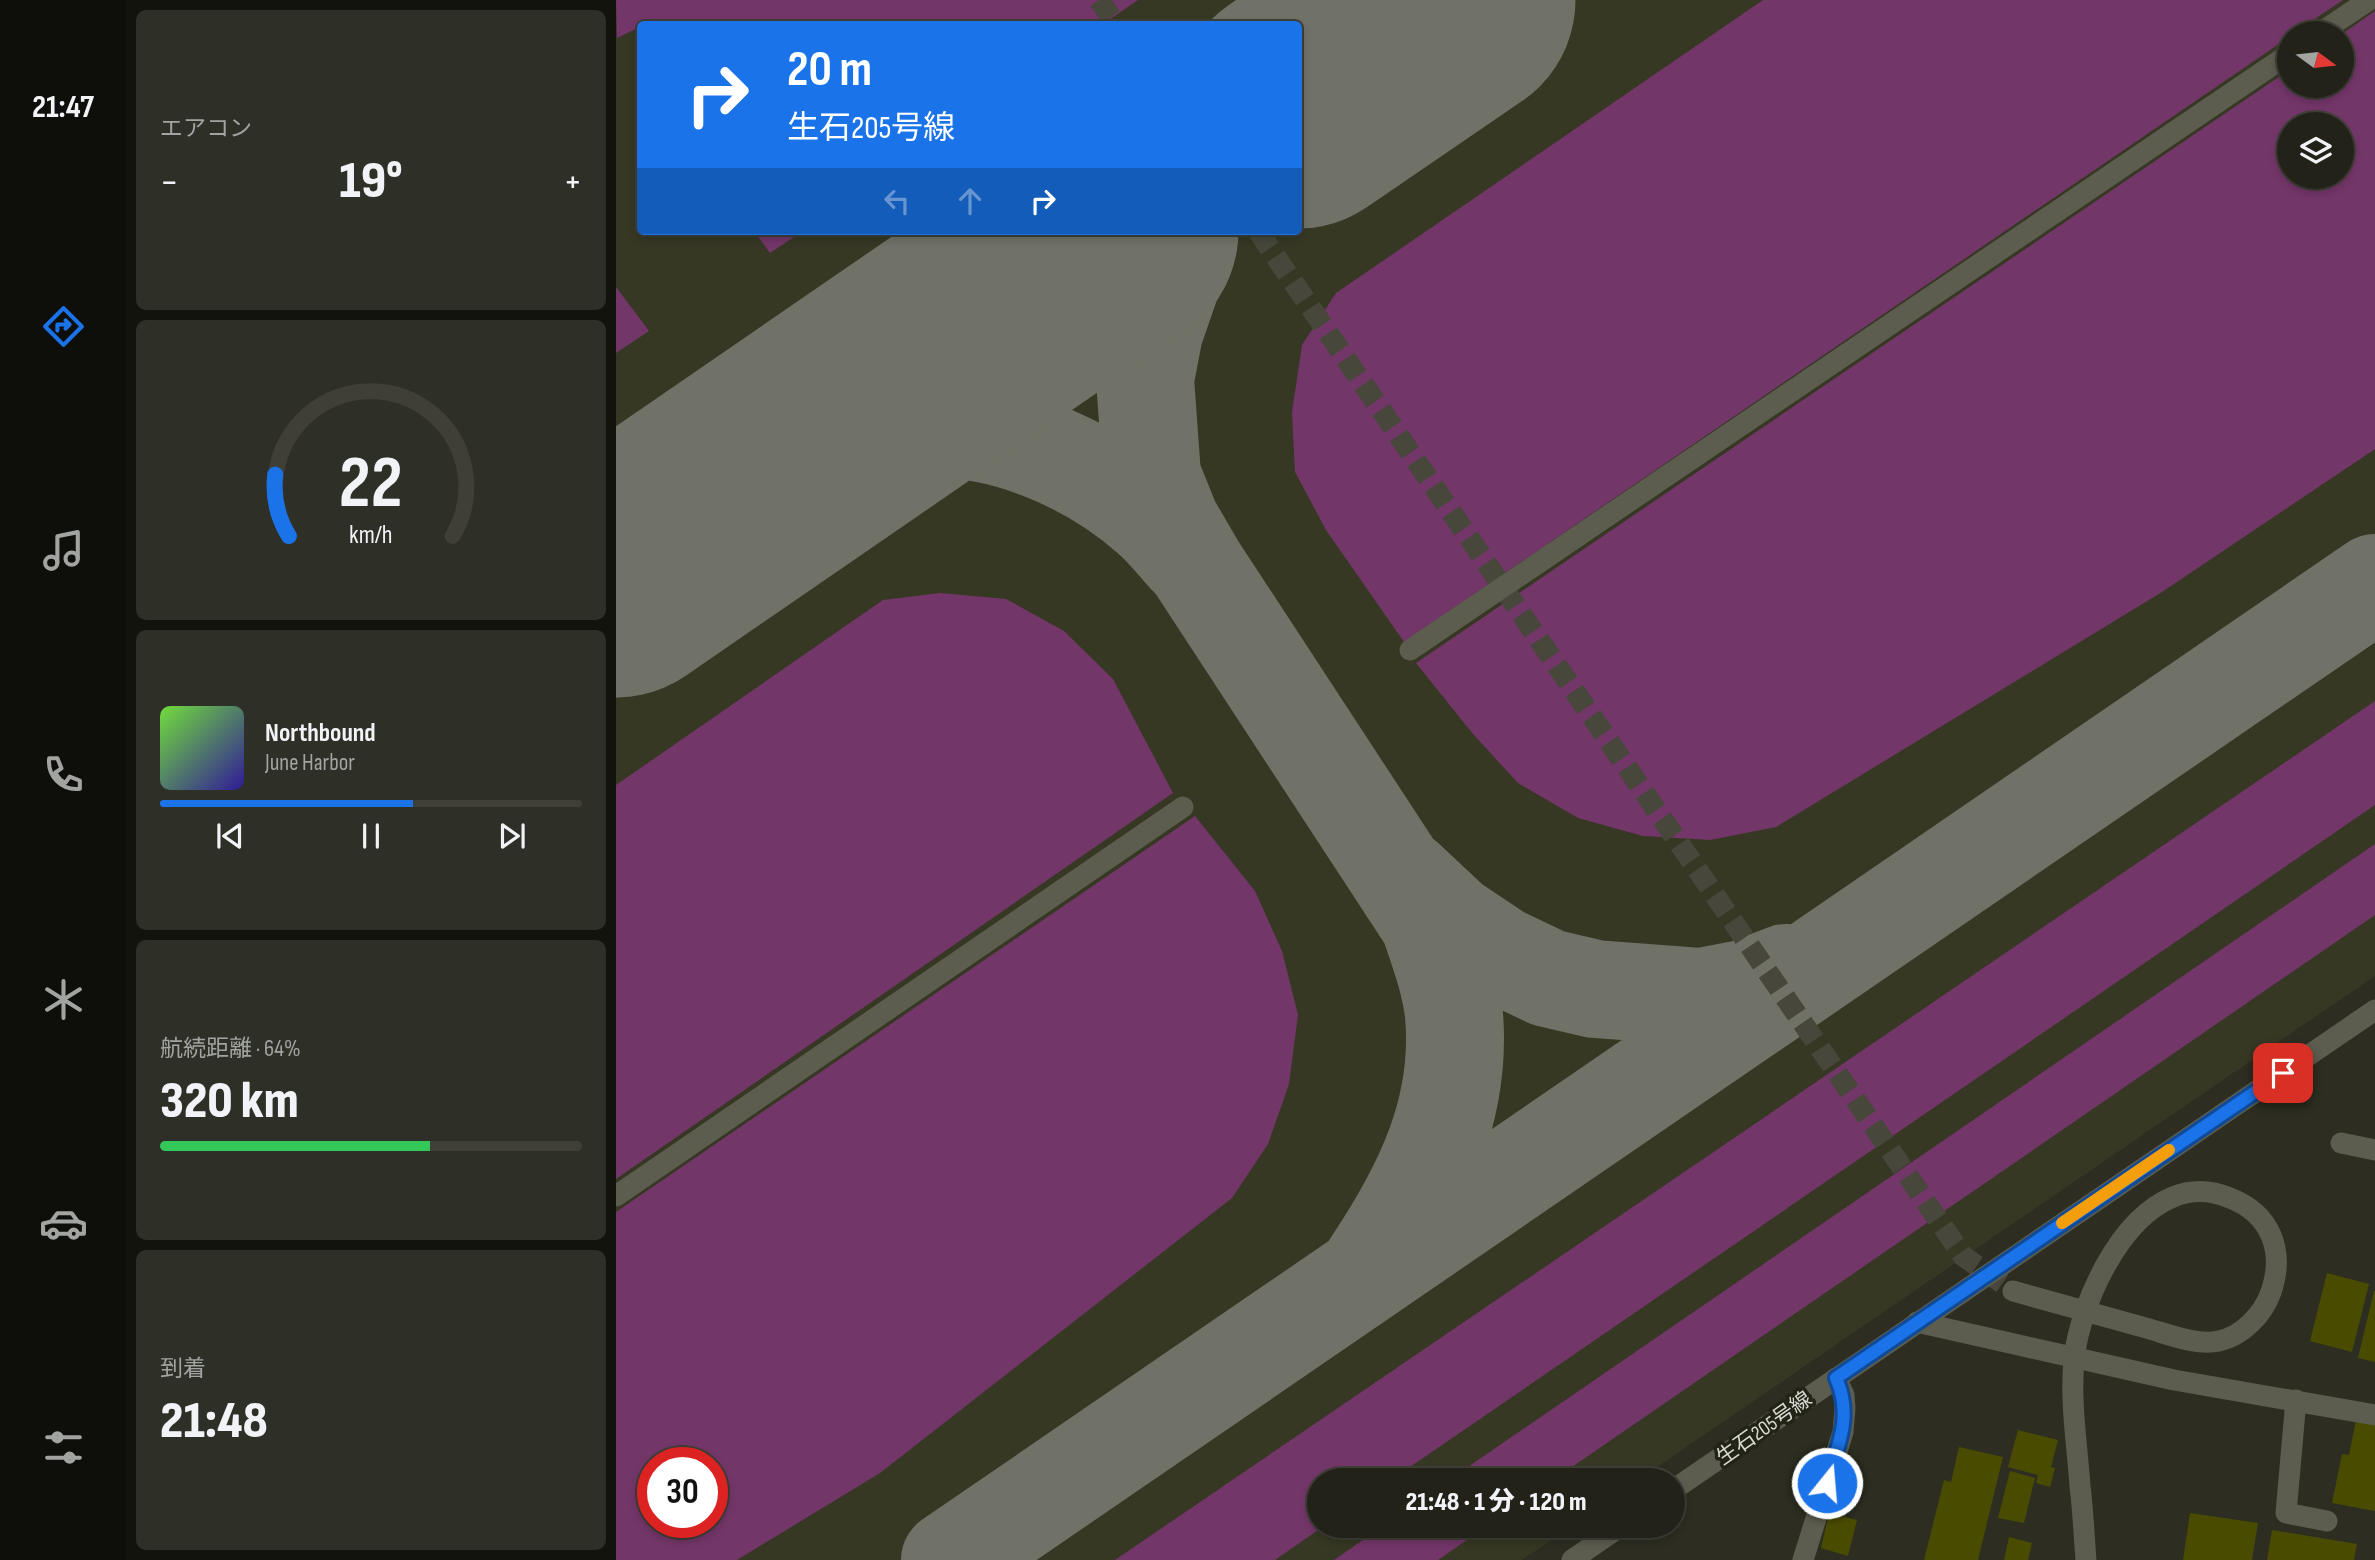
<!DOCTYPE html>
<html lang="ja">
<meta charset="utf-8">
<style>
:root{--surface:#222219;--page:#2e2f26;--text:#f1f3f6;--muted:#a2a4a2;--line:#3f3f38;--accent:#1a73e8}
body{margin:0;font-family:"Sofia Sans Condensed","Noto Sans JP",sans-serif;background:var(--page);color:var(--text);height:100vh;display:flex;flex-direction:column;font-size:26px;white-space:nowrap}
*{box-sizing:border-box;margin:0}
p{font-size:23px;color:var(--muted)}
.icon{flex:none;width:38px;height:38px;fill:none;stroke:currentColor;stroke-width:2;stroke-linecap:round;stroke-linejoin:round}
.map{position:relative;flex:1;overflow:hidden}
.details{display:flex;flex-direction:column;gap:10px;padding:10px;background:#13130e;width:490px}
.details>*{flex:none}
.guide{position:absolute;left:21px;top:21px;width:665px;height:214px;border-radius:7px;box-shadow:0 4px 10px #0003,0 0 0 2px var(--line);background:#1a73e8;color:#fff;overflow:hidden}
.needle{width:46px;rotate:105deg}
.controls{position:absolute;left:1661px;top:21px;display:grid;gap:14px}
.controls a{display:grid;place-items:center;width:77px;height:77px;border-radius:50%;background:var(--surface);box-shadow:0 4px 10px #0003,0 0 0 2px var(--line);font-size:35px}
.speed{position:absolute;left:21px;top:1447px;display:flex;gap:14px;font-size:35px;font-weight:700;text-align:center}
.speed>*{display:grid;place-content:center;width:91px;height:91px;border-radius:50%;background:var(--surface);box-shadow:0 4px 10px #0003,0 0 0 2px var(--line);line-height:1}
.speed .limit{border:10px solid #d22;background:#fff;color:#111}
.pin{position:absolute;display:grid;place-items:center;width:60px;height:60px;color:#fff;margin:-30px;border-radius:14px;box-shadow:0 4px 10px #0006}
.me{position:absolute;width:77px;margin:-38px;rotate:17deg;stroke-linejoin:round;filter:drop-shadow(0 0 5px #0008)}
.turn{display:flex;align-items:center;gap:24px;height:147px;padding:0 35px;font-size:32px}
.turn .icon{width:91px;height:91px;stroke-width:2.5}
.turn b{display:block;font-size:49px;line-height:60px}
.lanes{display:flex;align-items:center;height:66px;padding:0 35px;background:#0003;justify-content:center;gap:35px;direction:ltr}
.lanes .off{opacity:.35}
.big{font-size:52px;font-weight:800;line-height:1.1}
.details .widget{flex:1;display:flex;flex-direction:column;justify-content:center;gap:10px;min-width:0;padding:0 24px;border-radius:10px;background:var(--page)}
.details .dial{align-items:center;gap:0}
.dial svg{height:182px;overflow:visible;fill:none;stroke:var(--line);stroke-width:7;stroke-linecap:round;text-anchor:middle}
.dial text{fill:var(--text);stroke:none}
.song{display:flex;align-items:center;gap:21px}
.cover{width:84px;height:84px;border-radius:10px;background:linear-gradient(135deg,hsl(100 70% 55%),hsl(250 70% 35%))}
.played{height:7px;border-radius:4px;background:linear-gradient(90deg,var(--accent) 60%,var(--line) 60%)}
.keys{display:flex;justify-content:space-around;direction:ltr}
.heat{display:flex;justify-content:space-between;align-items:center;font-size:38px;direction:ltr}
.charge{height:10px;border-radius:5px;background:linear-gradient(90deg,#34c759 64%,var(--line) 0)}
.trip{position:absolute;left:691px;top:1468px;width:378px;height:70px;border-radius:35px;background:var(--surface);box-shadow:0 4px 10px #0003,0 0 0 2px var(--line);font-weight:800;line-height:70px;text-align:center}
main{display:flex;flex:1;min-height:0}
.tab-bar{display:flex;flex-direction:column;width:126px;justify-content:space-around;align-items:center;background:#0e0e0a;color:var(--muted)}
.tab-bar .icon{width:49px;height:49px}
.tab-bar .current{color:var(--accent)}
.tab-bar b{font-size:32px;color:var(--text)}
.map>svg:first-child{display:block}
</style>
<main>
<nav class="tab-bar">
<b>21:47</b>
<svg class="icon current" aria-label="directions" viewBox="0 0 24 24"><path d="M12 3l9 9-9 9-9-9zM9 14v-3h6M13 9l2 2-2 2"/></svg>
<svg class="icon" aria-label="music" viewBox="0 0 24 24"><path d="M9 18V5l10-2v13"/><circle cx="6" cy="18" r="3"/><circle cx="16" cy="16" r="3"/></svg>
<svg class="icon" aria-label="phone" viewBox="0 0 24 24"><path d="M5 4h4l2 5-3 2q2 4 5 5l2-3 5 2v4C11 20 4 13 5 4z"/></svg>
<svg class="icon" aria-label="climate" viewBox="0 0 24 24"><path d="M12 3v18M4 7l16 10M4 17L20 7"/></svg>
<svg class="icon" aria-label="car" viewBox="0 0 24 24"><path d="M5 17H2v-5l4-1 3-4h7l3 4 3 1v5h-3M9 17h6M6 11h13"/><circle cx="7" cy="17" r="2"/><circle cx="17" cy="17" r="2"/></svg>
<svg class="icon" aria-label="filters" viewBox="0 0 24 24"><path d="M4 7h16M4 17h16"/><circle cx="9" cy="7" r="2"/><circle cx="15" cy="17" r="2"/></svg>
</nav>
<section class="details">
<div class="widget"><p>エアコン</p>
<div class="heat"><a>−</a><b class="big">19°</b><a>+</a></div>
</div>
<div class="widget dial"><svg viewBox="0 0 100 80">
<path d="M14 69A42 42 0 1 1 86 69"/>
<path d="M14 69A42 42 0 0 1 8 42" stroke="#1a73e8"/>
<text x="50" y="56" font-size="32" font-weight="700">22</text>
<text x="50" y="72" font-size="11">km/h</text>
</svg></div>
<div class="widget">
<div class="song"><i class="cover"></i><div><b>Northbound</b><p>June Harbor</p></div></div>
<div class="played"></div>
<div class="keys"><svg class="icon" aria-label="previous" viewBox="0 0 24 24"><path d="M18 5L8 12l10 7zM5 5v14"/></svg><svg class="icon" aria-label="pause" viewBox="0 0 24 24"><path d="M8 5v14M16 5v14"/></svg><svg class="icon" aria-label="next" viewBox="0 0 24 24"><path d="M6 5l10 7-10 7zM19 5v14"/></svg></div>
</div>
<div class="widget"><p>航続距離 · 64%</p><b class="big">320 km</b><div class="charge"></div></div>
<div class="widget"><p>到着</p><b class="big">21:48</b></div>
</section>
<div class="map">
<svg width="1759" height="1560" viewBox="0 0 1759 1560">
<rect width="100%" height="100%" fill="#2d2e21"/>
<path fill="#363824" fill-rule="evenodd" d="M0 0H1759V976L1022 1480H704V1526H956L906 1560H0ZM24 24H682V231H24ZM1673 33H1726V86H1673ZM1673 124H1726V177H1673ZM37 1463H96V1522H37Z"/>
<path fill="#733668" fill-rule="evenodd" d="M0 0H522L487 24H24V27L1 38Z
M1147 0H1727L1678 33H1673V37L788 642 710 530 679 472 676 412 686 345 720 293Z
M1759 11V449L1546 592 1160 827 1094 840 1027 836 962 818 902 783 857 734 800 663 1673 70V86H1726V34ZM1673 124H1726V177H1673Z
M138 231H187L154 253Z
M0 287 33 331 0 353Z
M324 593 390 599 448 631 497 679 557 793 0 1179V785L267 600Z
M1759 701V805L775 1480H704V1526H708L659 1560H499Z
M579 816 639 891 666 951 682 1015 673 1084 652 1144 616 1198 264 1473 121 1560H0V1212ZM37 1463H96V1522H37Z
M1759 844V915L937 1480H833Z
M767 1526H871L822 1560H718Z"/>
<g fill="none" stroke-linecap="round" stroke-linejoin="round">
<path stroke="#717267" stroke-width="98" d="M573 231 538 332 529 379 536 476 555 523 580 566 813 922C823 952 835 983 838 1015 846 1109 807 1188 756 1264
M186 447C222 440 259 432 296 429 382 423 471 461 535 517 548 528 559 543 571 556
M789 879 836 923 884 955 932 978 979 989 1086 997 1128 989 1170 973
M334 1560 1759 583"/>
<path stroke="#717267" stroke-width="245" d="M682 106 837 0
M0 575 500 231"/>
</g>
<path fill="#494c00" d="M1711 1273 1753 1284 1736 1352 1694 1341Z
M1758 1291H1759V1362L1742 1358Z
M1740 1420 1759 1424V1511L1716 1503 1726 1454 1733 1455Z
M1402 1430 1442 1440 1435 1467 1439 1468 1434 1487 1420 1483 1422 1475 1392 1467Z
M1343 1447 1387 1457 1362 1560H1308L1328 1480 1335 1482Z
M1394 1471 1419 1478 1408 1523 1382 1518Z
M1213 1513 1241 1520 1232 1556 1205 1548Z
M1574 1513 1642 1523 1636 1560H1567Z
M1656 1530 1741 1544 1738 1560H1651Z
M1393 1537 1416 1543 1412 1560H1388Z"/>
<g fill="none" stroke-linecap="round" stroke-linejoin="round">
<path stroke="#47483b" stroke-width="21" stroke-dasharray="21 10" stroke-linecap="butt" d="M483 0 500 24
M642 231 1347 1256 1397 1291"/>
<path stroke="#5c5d4f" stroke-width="21" d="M1704 33 1753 0
M794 650 1673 54
M1725 1143 1759 1150
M0 1196 567 807
M1397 1291C1441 1303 1486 1316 1530 1328 1552 1334 1580 1346 1603 1341 1626 1336 1647 1315 1655 1292 1669 1251 1655 1214 1614 1198 1595 1190 1576 1189 1557 1197 1503 1219 1464 1304 1458 1359 1454 1402 1461 1443 1464 1486 1467 1510 1468 1535 1470 1560
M1301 1322 1558 1380 1759 1415
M1680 1400 1670 1513 1711 1521
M1057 1490 1759 1010
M956 1560 1005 1526
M1187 1560 1227 1432 1229 1408 1228 1395 1220 1378"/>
</g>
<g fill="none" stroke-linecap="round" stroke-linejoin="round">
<defs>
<path id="route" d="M1211 1483C1222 1445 1237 1416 1220 1378L1667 1073"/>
</defs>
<use href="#route" stroke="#114b97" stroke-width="18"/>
<use href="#route" stroke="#1a73e8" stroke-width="12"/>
<path stroke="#f59e0b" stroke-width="12" d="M1446 1223 1553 1150"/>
</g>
<g text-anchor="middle" stroke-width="7" stroke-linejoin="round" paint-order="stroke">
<g font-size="21" fill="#d8d9d1" stroke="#232418">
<text transform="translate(1148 1428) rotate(-35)" y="7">生石205号線</text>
</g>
</g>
</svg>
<div class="controls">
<a><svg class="needle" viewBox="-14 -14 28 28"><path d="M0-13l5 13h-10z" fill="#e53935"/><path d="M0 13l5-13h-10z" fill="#a2a4a2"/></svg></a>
<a><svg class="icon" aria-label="layers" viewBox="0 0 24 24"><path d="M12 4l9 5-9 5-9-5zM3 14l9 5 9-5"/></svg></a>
</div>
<div class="speed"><div class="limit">30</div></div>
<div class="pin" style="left:1667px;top:1073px;background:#d93025"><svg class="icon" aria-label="arrive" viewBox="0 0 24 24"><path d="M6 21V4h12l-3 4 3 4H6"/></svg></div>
<svg class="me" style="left:1211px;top:1483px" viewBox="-20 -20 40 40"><circle r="17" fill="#1a73e8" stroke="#fff" stroke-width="3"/><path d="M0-11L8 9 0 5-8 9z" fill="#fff"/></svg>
<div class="trip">21:48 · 1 分 · 120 m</div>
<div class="guide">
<div class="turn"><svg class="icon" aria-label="right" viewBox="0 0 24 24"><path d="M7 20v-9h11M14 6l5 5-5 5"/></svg><div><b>20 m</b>生石205号線</div></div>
<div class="lanes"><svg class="icon off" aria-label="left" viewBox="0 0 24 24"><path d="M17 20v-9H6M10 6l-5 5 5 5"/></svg><svg class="icon off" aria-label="ahead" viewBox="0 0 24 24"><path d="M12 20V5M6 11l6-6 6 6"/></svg><svg class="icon" aria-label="right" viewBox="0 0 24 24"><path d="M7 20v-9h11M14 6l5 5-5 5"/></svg></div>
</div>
</div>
</main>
